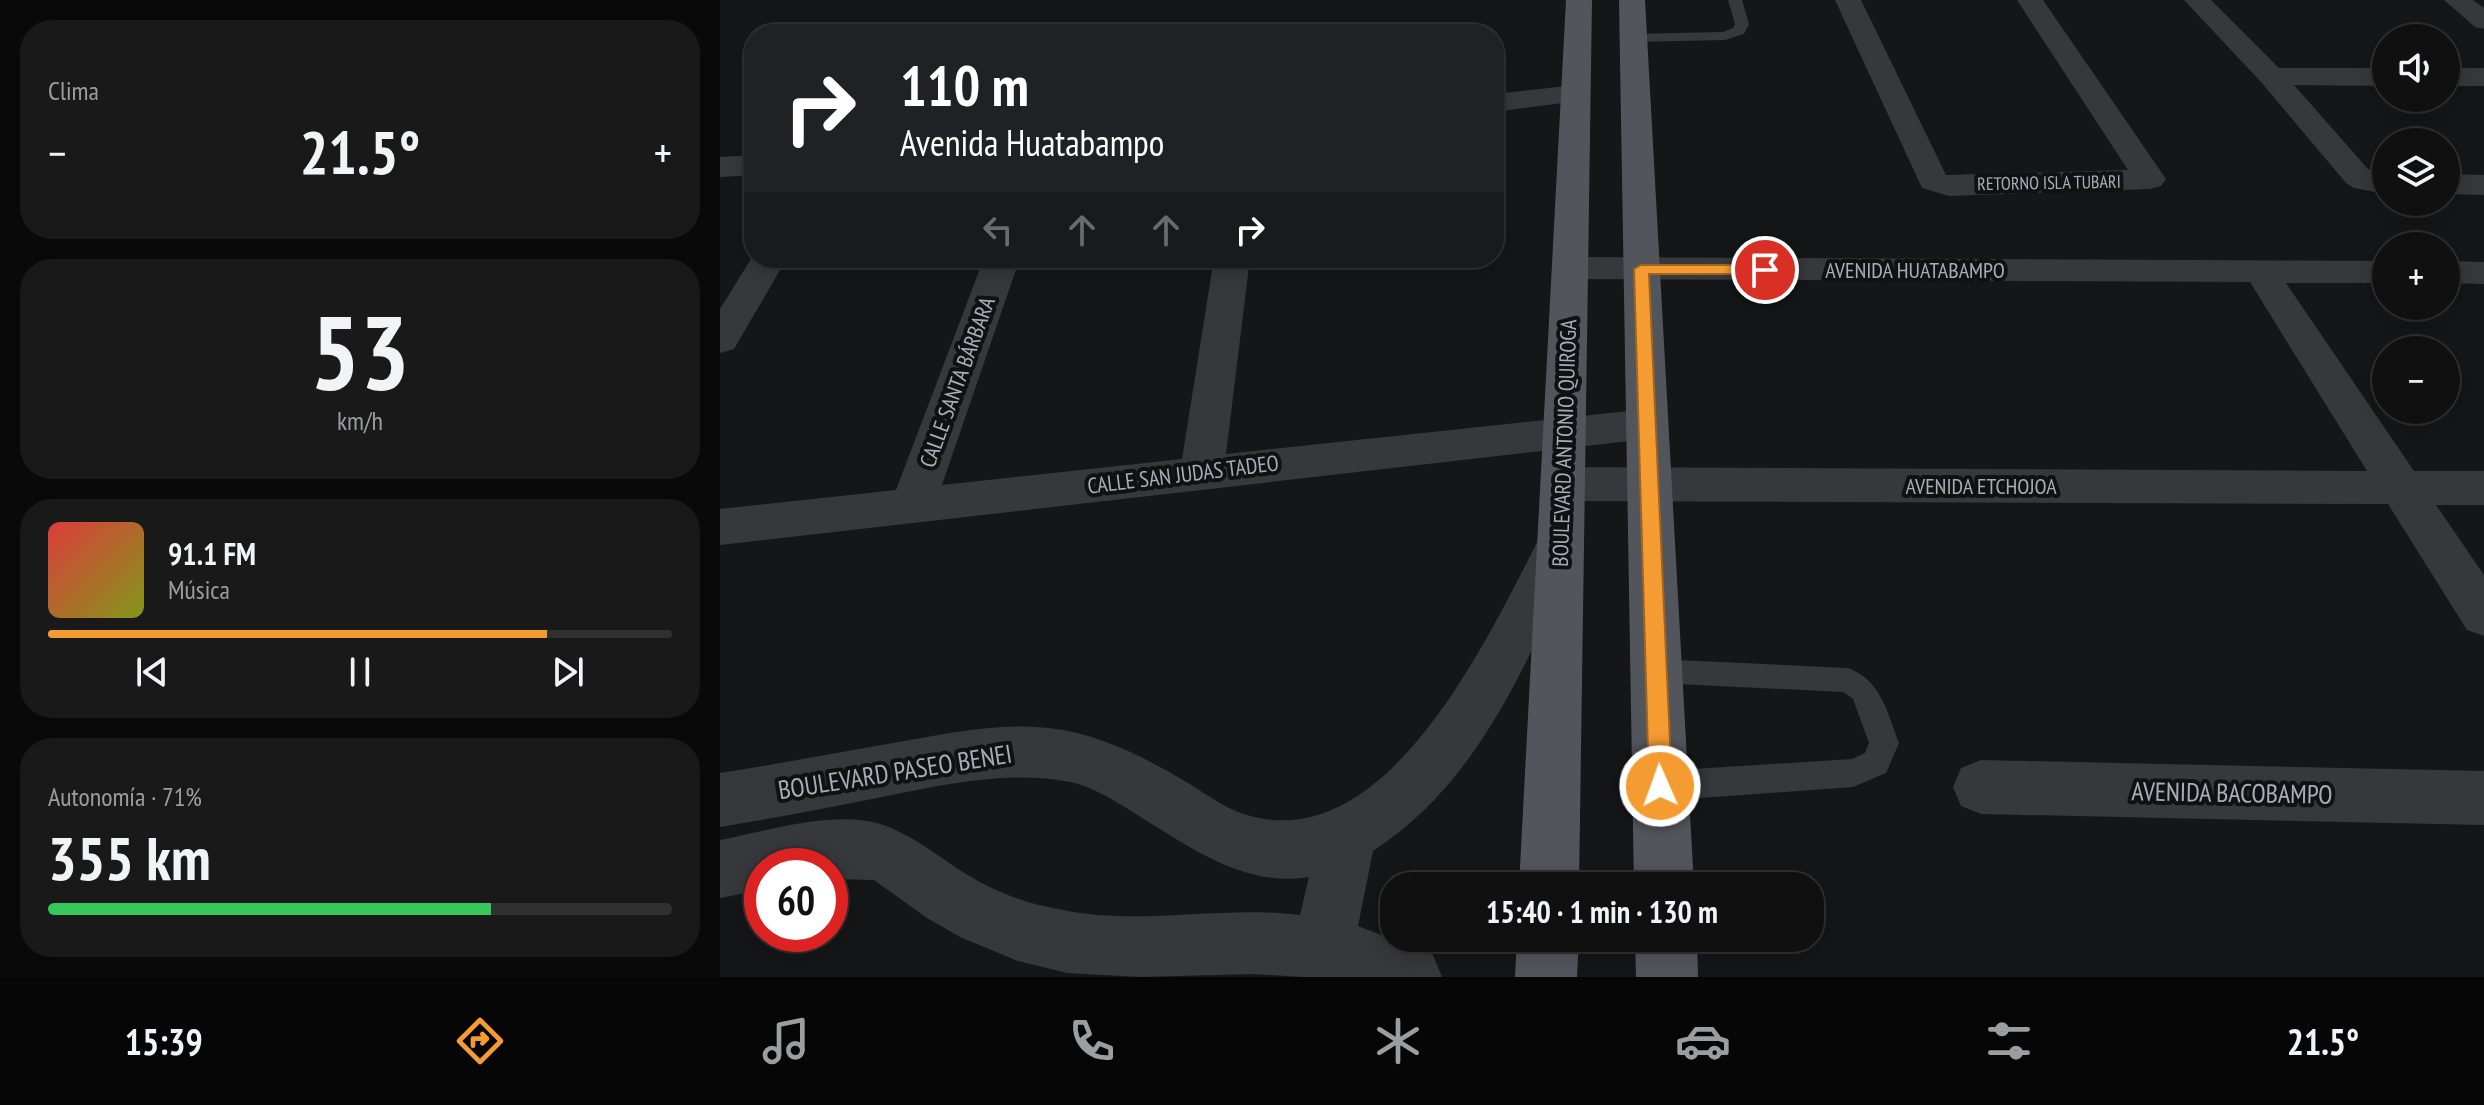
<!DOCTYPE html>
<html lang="es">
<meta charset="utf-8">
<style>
:root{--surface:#101011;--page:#19191a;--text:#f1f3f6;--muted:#9c9d9f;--line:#303031;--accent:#f49b31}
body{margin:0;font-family:"PT Sans Narrow",sans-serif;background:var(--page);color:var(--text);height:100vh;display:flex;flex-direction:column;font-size:30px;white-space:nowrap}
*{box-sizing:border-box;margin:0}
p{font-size:26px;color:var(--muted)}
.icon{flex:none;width:44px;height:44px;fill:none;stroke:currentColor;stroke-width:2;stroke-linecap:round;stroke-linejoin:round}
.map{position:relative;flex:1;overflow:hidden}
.side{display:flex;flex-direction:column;gap:20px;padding:20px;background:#090909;width:720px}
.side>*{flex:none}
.banner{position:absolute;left:24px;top:24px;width:760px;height:244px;border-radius:32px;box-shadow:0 4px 20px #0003,0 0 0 2px var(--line);background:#202124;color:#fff;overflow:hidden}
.buttons{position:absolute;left:1652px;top:24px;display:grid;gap:16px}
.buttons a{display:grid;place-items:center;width:88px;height:88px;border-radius:50%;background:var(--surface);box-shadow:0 4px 20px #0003,0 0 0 2px var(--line);font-size:40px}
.speed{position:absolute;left:24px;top:848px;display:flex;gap:16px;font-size:40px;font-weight:700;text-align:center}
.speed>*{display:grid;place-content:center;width:104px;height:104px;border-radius:50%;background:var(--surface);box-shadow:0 4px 20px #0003,0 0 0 2px var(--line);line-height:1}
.speed .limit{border:12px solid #d22;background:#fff;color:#111}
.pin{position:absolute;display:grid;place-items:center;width:68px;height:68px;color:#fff;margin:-34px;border:4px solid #fff;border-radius:50%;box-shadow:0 2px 8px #0007}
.me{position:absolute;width:88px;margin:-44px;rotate:358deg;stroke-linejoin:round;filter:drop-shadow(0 0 6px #0008)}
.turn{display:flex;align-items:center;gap:28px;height:168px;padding:0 24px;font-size:36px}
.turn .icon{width:104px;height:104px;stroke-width:2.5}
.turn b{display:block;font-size:56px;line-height:68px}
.lanes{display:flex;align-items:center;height:76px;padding:0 24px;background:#0003;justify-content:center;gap:40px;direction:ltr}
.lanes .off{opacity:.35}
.big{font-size:60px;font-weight:800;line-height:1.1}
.side .tile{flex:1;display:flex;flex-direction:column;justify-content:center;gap:12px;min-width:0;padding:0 28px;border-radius:32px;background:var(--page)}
.side .dial{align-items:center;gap:0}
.dial b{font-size:104px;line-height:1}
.song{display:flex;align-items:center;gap:24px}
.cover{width:96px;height:96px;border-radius:12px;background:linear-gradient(135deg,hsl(0 70% 55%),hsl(70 70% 35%))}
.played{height:8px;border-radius:4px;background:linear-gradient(90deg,var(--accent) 80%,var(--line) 80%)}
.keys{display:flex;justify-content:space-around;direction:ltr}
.heat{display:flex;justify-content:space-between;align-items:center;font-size:44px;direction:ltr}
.charge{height:12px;border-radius:6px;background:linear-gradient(90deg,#34c759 71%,var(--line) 0)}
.trip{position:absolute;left:660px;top:872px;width:444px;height:80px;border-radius:32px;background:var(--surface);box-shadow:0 4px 20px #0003,0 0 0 2px var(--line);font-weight:800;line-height:80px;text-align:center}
.dock{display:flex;height:128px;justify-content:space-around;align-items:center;background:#060607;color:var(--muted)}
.dock .icon{width:56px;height:56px}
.dock .current{color:var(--accent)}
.dock b{font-size:36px;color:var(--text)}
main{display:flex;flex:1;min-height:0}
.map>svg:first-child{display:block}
</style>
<main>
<section class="side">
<div class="tile"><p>Clima</p>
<div class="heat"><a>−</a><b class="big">21.5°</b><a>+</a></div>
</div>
<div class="tile dial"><b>53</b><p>km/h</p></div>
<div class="tile">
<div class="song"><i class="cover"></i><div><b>91.1 FM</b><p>Música</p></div></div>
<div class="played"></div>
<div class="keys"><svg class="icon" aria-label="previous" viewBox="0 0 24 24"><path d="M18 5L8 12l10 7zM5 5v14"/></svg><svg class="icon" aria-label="pause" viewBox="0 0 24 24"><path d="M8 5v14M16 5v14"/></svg><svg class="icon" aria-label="next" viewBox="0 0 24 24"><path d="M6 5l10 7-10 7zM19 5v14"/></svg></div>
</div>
<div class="tile"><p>Autonomía · 71%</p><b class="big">355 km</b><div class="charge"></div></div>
</section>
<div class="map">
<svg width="1764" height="977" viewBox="0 0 1764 977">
<rect width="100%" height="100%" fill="#151617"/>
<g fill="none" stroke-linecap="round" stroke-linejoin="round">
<path fill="#36383c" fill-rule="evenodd" d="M1008 0H1022L1029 24 1024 34 1005 40 914 42 907 38 914 34 1003 32 1013 28 1015 24Z
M936 659 1128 668C1161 680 1167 712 1179 743L1166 773 1133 787 940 801 929 796 925 786 929 776 940 771 1132 759 1145 753 1149 743 1133 699 1123 692 936 683 926 680 922 671 926 662Z"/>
<path fill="#36383c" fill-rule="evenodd" d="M1115 0H1141L1226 175 1408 170 1297 0H1323L1446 179 1441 186 1430 189 1229 196 1202 188Z
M1464 0H1491L1559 68H1666V86L1574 85 1648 169 1666 174V194L1634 188 1626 183 1541 82Z
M1724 0H1753L1764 8V29L1755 27Z
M1726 68H1764V86H1726Z
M856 85 866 88 870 94 866 100 774 112V94Z
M34 155V175L0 177V157Z
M1726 174 1764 175V195L1726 194Z
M34 254V258H67L14 349 0 353V309Z
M850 257 1666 261V283H1566L1694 471H1764V505H1716L1764 575V636L1747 630 1668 504 842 501 827 496 820 484 827 472 842 467 1647 471 1530 282 850 279 837 276 832 268 837 260Z
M264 258H300L222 485 462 459 494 258H530L506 454 927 409 942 413 948 424 942 435 927 439 0 545V509L176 490Z
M1726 261 1764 262V284L1726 283Z
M841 522 857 527 864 540C809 654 764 779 653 851L638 926 713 955 722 977H584L532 974 420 977 347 973 298 961 240 937 207 918 154 880 110 879V866H42V890L0 898V840C46 831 111 811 157 823 191 833 217 856 246 874 277 893 307 904 343 910 421 926 501 905 580 915L589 877C524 888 468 846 416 814 395 801 374 787 350 782 287 770 224 785 162 797 108 808 54 818 0 827V773C58 764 115 753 173 743 224 734 277 722 329 728 377 733 422 756 463 780 482 791 501 806 521 813 668 865 772 628 825 527Z
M1261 760 1764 771V825L1261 814 1241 806 1233 787 1241 768Z"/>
<path fill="#52555c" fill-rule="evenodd" d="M846 0H872L859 886H799Z
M899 0H925L974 886H914Z
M797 938H859L857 977H795Z
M915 938H977L978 977H916Z"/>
</g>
<path fill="#f49b31" stroke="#9f6520" stroke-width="2" d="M921 265H1045L1052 270 1045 274H929L952 786 948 794 940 797 932 794 929 786 914 269Z"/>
<g text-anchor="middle" stroke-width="8" stroke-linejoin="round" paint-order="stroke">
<g font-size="18" fill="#a7aeb8" stroke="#101112">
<text transform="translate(1329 183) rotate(-1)" y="6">RETORNO ISLA TUBARI</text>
</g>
<g font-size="22" fill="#a7aeb8" stroke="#101112">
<text x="1195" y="278">AVENIDA HUATABAMPO</text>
<text transform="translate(237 382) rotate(-70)" y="8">CALLE SANTA BÁRBARA</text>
<text transform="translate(844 443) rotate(-88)" y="8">BOULEVARD ANTONIO QUIROGA</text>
<text transform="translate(463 474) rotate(-7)" y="8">CALLE SAN JUDAS TADEO</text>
<text x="1261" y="494">AVENIDA ETCHOJOA</text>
</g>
<g font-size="26" fill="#a7aeb8" stroke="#101112">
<text transform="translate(175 772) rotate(-9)" y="9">BOULEVARD PASEO BENEI</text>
<text transform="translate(1512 793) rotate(1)" y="9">AVENIDA BACOBAMPO</text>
</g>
</g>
</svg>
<div class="buttons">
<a><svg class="icon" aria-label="sound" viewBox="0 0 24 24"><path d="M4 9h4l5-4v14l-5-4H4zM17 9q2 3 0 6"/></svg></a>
<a><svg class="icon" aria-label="layers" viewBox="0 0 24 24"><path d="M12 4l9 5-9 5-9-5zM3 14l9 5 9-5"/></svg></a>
<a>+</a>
<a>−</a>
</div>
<div class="speed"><div class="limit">60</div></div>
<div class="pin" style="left:1045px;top:270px;background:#d93025"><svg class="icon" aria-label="arrive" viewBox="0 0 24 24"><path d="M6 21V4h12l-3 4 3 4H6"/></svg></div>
<svg class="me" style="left:940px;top:786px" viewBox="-20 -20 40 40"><circle r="17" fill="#f49b31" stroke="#fff" stroke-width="3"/><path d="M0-11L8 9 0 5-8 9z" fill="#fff"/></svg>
<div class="trip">15:40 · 1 min · 130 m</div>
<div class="banner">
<div class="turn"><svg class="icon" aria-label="right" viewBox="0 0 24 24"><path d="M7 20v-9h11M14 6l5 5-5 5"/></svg><div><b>110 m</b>Avenida Huatabampo</div></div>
<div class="lanes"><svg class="icon off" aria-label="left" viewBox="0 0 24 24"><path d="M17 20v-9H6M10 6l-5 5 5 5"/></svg><svg class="icon off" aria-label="ahead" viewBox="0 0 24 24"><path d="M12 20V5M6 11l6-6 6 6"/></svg><svg class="icon off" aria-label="ahead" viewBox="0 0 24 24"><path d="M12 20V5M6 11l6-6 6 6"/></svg><svg class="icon" aria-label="right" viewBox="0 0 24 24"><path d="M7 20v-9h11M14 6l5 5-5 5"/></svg></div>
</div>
</div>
</main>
<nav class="dock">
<b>15:39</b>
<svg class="icon current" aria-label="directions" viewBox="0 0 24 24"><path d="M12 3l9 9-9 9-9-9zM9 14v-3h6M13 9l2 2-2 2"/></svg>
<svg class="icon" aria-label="music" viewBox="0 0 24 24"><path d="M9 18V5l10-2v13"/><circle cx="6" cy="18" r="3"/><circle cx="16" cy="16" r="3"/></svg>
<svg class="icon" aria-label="phone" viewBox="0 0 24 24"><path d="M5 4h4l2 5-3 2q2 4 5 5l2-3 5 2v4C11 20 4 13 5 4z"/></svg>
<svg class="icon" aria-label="climate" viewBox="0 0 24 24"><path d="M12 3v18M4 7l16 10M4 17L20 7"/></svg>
<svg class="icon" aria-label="car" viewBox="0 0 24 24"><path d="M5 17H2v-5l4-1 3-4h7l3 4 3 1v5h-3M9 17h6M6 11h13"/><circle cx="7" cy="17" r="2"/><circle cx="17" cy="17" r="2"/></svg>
<svg class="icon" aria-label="filters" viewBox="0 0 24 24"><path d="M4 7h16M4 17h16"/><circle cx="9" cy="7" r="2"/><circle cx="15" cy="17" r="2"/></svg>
<b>21.5°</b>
</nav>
